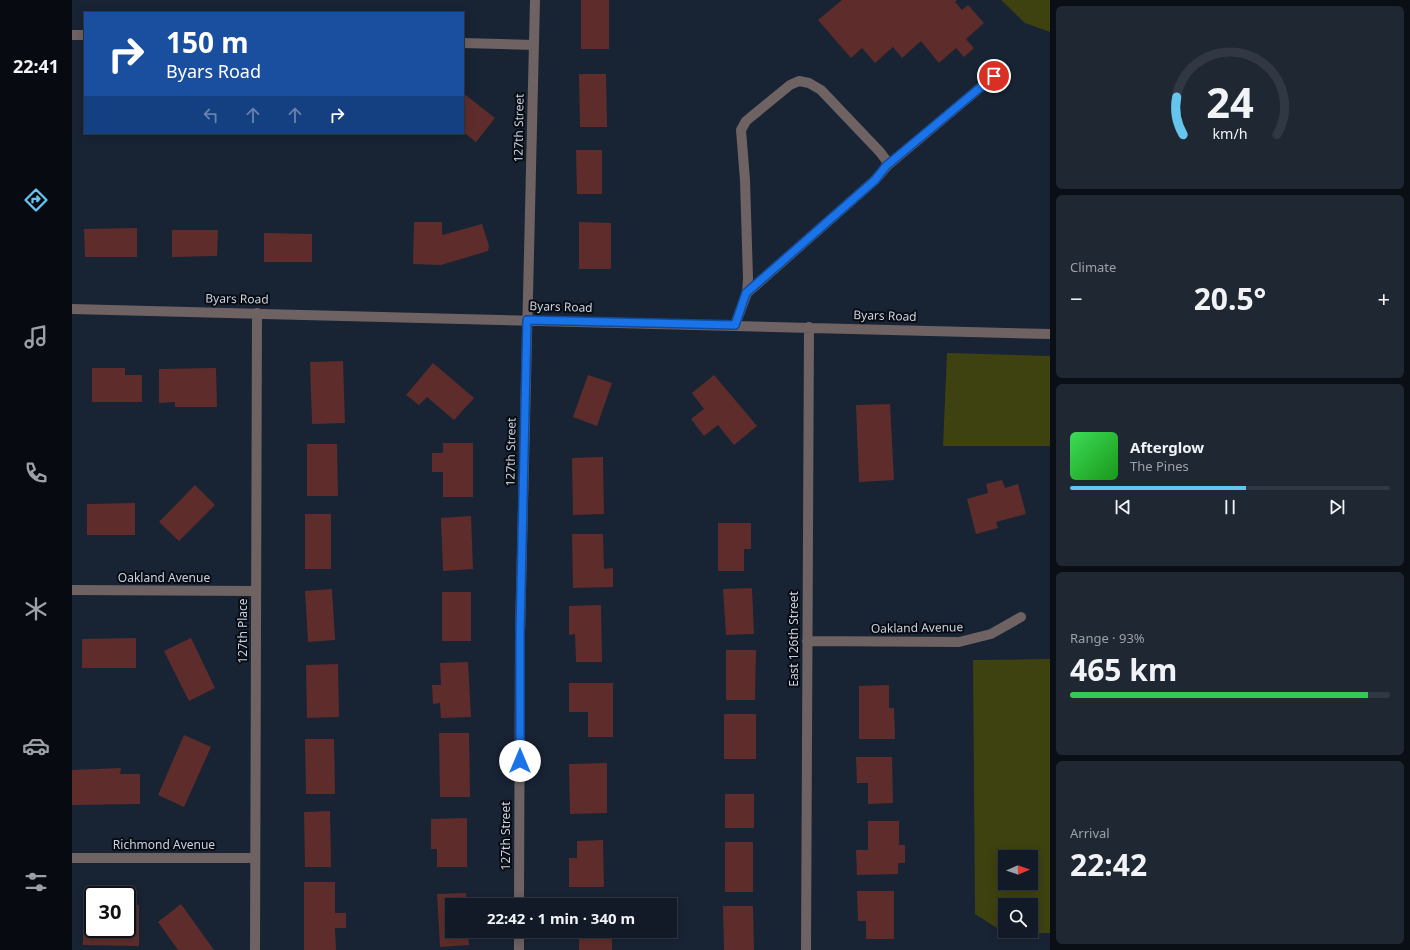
<!DOCTYPE html>
<meta charset="utf-8">
<style>
:root{--surface:#121a27;--page:#1f2733;--text:#f1f3f6;--muted:#9ca1a7;--line:#313844;--accent:#65c5ee}
body{margin:0;font-family:"Noto Sans",sans-serif;background:var(--page);color:var(--text);height:100vh;display:flex;flex-direction:column;font-size:15px;white-space:nowrap}
*{box-sizing:border-box;margin:0}
p{font-size:13px;color:var(--muted)}
.icon{flex:none;width:22px;height:22px;fill:none;stroke:currentColor;stroke-width:2;stroke-linecap:round;stroke-linejoin:round}
.map{position:relative;flex:1;overflow:hidden}
.panel{display:flex;flex-direction:column;gap:6px;padding:6px;background:#0a0e15;width:360px}
.panel>*{flex:none}
.hud{position:absolute;left:12px;top:12px;width:380px;height:122px;border-radius:0px;box-shadow:0 2px 10px #0003,0 0 0 1px var(--line);background:#1a4fa0;color:#fff;overflow:hidden}
.needle{width:26px;rotate:88deg}
.buttons{position:absolute;left:926px;top:850px;display:grid;gap:8px}
.buttons a{display:grid;place-items:center;width:40px;height:40px;border-radius:0px;background:var(--surface);box-shadow:0 2px 10px #0003,0 0 0 1px var(--line);font-size:20px}
.speed{position:absolute;left:12px;top:886px;display:flex;gap:8px;font-size:20px;font-weight:700;text-align:center}
.speed>*{display:grid;place-content:center;width:52px;height:52px;border-radius:50%;background:var(--surface);box-shadow:0 2px 10px #0003,0 0 0 1px var(--line);line-height:1}
.speed .limit{border:2px solid #111;border-radius:6px;background:#fff;color:#111}
.pin{position:absolute;display:grid;place-items:center;width:34px;height:34px;color:#fff;margin:-17px;border:2px solid #fff;border-radius:50%;box-shadow:0 1px 4px #0007}
.me{position:absolute;width:44px;margin:-22px;rotate:0deg;stroke-linejoin:round;filter:drop-shadow(0 0 3px #0008)}
.turn{display:flex;align-items:center;gap:14px;height:84px;padding:0 16px;font-size:18px}
.turn .icon{width:52px;height:52px;stroke-width:2.5}
.turn b{display:block;font-size:28px;line-height:34px}
.lanes{display:flex;align-items:center;height:38px;padding:0 16px;background:#0003;justify-content:center;gap:20px;direction:ltr}
.lanes .off{opacity:.35}
.big{font-size:30px;font-weight:700;line-height:1.1}
.panel .widget{flex:1;display:flex;flex-direction:column;justify-content:center;gap:6px;min-width:0;padding:0 14px;border-radius:6px;background:var(--page)}
.panel .dial{align-items:center;gap:0}
.dial svg{height:104px;overflow:visible;fill:none;stroke:var(--line);stroke-width:7;stroke-linecap:round;text-anchor:middle}
.dial text{fill:var(--text);stroke:none}
.song{display:flex;align-items:center;gap:12px}
.cover{width:48px;height:48px;border-radius:6px;background:linear-gradient(135deg,hsl(130 70% 55%),hsl(120 70% 35%))}
.played{height:4px;border-radius:2px;background:linear-gradient(90deg,var(--accent) 55%,var(--line) 55%)}
.keys{display:flex;justify-content:space-around;direction:ltr}
.heat{display:flex;justify-content:space-between;align-items:center;font-size:22px;direction:ltr}
.charge{height:6px;border-radius:3px;background:linear-gradient(90deg,#34c759 93%,var(--line) 0)}
.trip{position:absolute;left:373px;top:898px;width:232px;height:40px;border-radius:0px;background:var(--surface);box-shadow:0 2px 10px #0003,0 0 0 1px var(--line);font-weight:700;line-height:40px;text-align:center}
main{display:flex;flex:1;min-height:0}
.menu{display:flex;flex-direction:column;width:72px;justify-content:space-around;align-items:center;background:#070a10;color:var(--muted)}
.menu .icon{width:28px;height:28px}
.menu .selected{color:var(--accent)}
.menu b{font-size:18px;color:var(--text)}
.map>svg:first-child{display:block}
</style>
<main>
<nav class="menu">
<b>22:41</b>
<svg class="icon selected" aria-label="directions" viewBox="0 0 24 24"><path d="M12 3l9 9-9 9-9-9zM9 14v-3h6M13 9l2 2-2 2"/></svg>
<svg class="icon" aria-label="music" viewBox="0 0 24 24"><path d="M9 18V5l10-2v13"/><circle cx="6" cy="18" r="3"/><circle cx="16" cy="16" r="3"/></svg>
<svg class="icon" aria-label="phone" viewBox="0 0 24 24"><path d="M5 4h4l2 5-3 2q2 4 5 5l2-3 5 2v4C11 20 4 13 5 4z"/></svg>
<svg class="icon" aria-label="climate" viewBox="0 0 24 24"><path d="M12 3v18M4 7l16 10M4 17L20 7"/></svg>
<svg class="icon" aria-label="car" viewBox="0 0 24 24"><path d="M5 17H2v-5l4-1 3-4h7l3 4 3 1v5h-3M9 17h6M6 11h13"/><circle cx="7" cy="17" r="2"/><circle cx="17" cy="17" r="2"/></svg>
<svg class="icon" aria-label="filters" viewBox="0 0 24 24"><path d="M4 7h16M4 17h16"/><circle cx="9" cy="7" r="2"/><circle cx="15" cy="17" r="2"/></svg>
</nav>
<div class="map">
<svg width="978" height="950" viewBox="0 0 978 950">
<rect width="100%" height="100%" fill="#182334"/>
<path fill="#3e4210" fill-rule="evenodd" d="M929 0H978V32L953 23Z
M875 353 978 356V446H871Z
M978 659V933L934 934 903 914 901 660ZM933 857H959V883H933ZM933 905H959V931H933Z"/>
<path fill="#5e2d2b" d="M509 0H537V49H509Z
M770 0H885L883 2 890 10 896 5 912 23 894 39 902 48 892 57 884 48 867 63 849 41 830 58 821 47 803 63 790 48 779 58 746 20Z
M507 74H534L535 127H508Z
M391 93 423 118 404 142 391 132Z
M504 150H530V194H505Z
M342 222H370V235L410 224 417 246 416 251 369 265 341 264Z
M507 222 539 223V269H507Z
M65 228V257H13L12 229Z
M100 230H146L145 256 100 257Z
M192 233 240 234V262H192Z
M271 361 273 423 240 424 238 362Z
M361 363 402 398 382 420 355 397 347 405 334 395Z
M20 368H53V375H70V402H20Z
M144 368 145 407H103V402L87 403V369Z
M516 375 540 383 525 426 501 417Z
M642 375 685 426 662 445 646 425 632 436 619 419 632 409 620 393Z
M818 404 822 480 787 482 784 405Z
M371 443H401V497H371V472H360V453H371Z
M235 444H265L266 496H235Z
M531 457 532 514 501 515 500 458Z
M930 480 933 488 946 484 954 514 924 522 926 528 904 534 895 499 916 493 914 484Z
M123 485 143 505 107 541 87 522Z
M63 503V535H15V504Z
M233 514H259V569H233Z
M399 516 401 569 371 571 369 518Z
M646 523H679V549H672V571H646Z
M500 534H531L532 569 541 568V587L501 588Z
M680 588 682 634 654 635 651 589Z
M260 589 263 640 236 642 233 591Z
M370 592H399V641H370Z
M529 605 530 662H504L503 634 497 635V606Z
M64 638V668H10V639Z
M119 638 143 688 117 701 92 651Z
M654 650H684L683 700H654Z
M396 662 399 717 369 718 368 703 361 704 360 685H369L368 663Z
M266 664 267 717 235 718 234 665Z
M497 683H541V737H516V712H497Z
M817 685V708H822L823 739H787V686Z
M652 714H684V759H652Z
M367 733H397L398 797H368Z
M112 735 139 747 112 807 86 795Z
M233 739H262L263 794H234Z
M784 757H820L821 803 796 804V783H785Z
M535 763V813L498 814 497 764Z
M49 768 48 774H68V804L0 805V770Z
M653 794H682V828H653Z
M258 811 259 867H233L232 812Z
M395 818V867H365V849H359V819Z
M796 821H827V845H833V863H826V874L785 875 784 850H796Z
M531 840 532 887H497V858H505V841Z
M653 842H681V892H653Z
M232 882H263V913H274V928H263L264 950H232Z
M785 891H822V939H794V921H786Z
M394 893 395 905H380V931H396L397 945 368 947 365 894Z
M109 904 142 950H106L86 922Z
M55 905H67V946L11 945V919H21V929H55Z
M651 906H681L682 950H652Z
M498 931H540V950H507V937H498Z"/>
<g fill="none" stroke-linecap="round" stroke-linejoin="round">
<path stroke="#6e6262" stroke-width="10" d="M0 35H13
M391 43 462 45
M815 166 922 76
M0 309 978 334
M663 325 675 293 676 278 673 180 669 130 674 121 718 85 727 81 737 83 749 90 808 152 814 160 815 166 803 180 675 293
M0 590 184 591
M735 641 887 642 919 634 949 617
M0 858H183
M447 905 448 633 463 0
M183 950 185 313
M447 950V931
M734 950 737 327"/>
</g>
<g fill="none" stroke-linecap="round" stroke-linejoin="round">
<defs>
<path id="route" d="M448 761V633L455 320 663 325 674 293 803 180 814 166 922 76"/>
</defs>
<use href="#route" stroke="#114b97" stroke-width="10"/>
<use href="#route" stroke="#1a73e8" stroke-width="7"/>
</g>
<g text-anchor="middle" stroke-width="4" stroke-linejoin="round" paint-order="stroke">
<g font-size="12" fill="#cbd2dd" stroke="#080c14">
<text transform="translate(447 128) rotate(-89)" y="4">127th Street</text>
<text transform="translate(165 299) rotate(1)" y="4">Byars Road</text>
<text transform="translate(489 307) rotate(2)" y="4">Byars Road</text>
<text transform="translate(813 316) rotate(2)" y="4">Byars Road</text>
<text transform="translate(439 452) rotate(-89)" y="4">127th Street</text>
<text x="92" y="582">Oakland Avenue</text>
<text transform="translate(845 628) rotate(-1)" y="4">Oakland Avenue</text>
<text transform="translate(171 631) rotate(-90)" y="4">127th Place</text>
<text transform="translate(722 639) rotate(-90)" y="4">East 126th Street</text>
<text transform="translate(434 836) rotate(-90)" y="4">127th Street</text>
<text x="92" y="849">Richmond Avenue</text>
</g>
</g>
</svg>
<div class="buttons">
<a><svg class="needle" viewBox="-14 -14 28 28"><path d="M0-13l5 13h-10z" fill="#e53935"/><path d="M0 13l5-13h-10z" fill="#9ca1a7"/></svg></a>
<a><svg class="icon" aria-label="search" viewBox="0 0 24 24"><circle cx="10" cy="10" r="6"/><path d="M15 15l6 6"/></svg></a>
</div>
<div class="speed"><div class="limit">30</div></div>
<div class="pin" style="left:922px;top:76px;background:#d93025"><svg class="icon" aria-label="arrive" viewBox="0 0 24 24"><path d="M6 21V4h12l-3 4 3 4H6"/></svg></div>
<svg class="me" style="left:448px;top:761px" viewBox="-20 -20 40 40"><circle r="19" fill="#fff"/><path d="M0-13L10 11 0 6-10 11z" fill="#1a73e8"/></svg>
<div class="trip">22:42 · 1 min · 340 m</div>
<div class="hud">
<div class="turn"><svg class="icon" aria-label="right" viewBox="0 0 24 24"><path d="M7 20v-9h11M14 6l5 5-5 5"/></svg><div><b>150 m</b>Byars Road</div></div>
<div class="lanes"><svg class="icon off" aria-label="left" viewBox="0 0 24 24"><path d="M17 20v-9H6M10 6l-5 5 5 5"/></svg><svg class="icon off" aria-label="ahead" viewBox="0 0 24 24"><path d="M12 20V5M6 11l6-6 6 6"/></svg><svg class="icon off" aria-label="ahead" viewBox="0 0 24 24"><path d="M12 20V5M6 11l6-6 6 6"/></svg><svg class="icon" aria-label="right" viewBox="0 0 24 24"><path d="M7 20v-9h11M14 6l5 5-5 5"/></svg></div>
</div>
</div>
<section class="panel">
<div class="widget dial"><svg viewBox="0 0 100 80">
<path d="M14 69A42 42 0 1 1 86 69"/>
<path d="M14 69A42 42 0 0 1 9 40" stroke="#65c5ee"/>
<text x="50" y="56" font-size="32" font-weight="700">24</text>
<text x="50" y="72" font-size="11">km/h</text>
</svg></div>
<div class="widget"><p>Climate</p>
<div class="heat"><a>−</a><b class="big">20.5°</b><a>+</a></div>
</div>
<div class="widget">
<div class="song"><i class="cover"></i><div><b>Afterglow</b><p>The Pines</p></div></div>
<div class="played"></div>
<div class="keys"><svg class="icon" aria-label="previous" viewBox="0 0 24 24"><path d="M18 5L8 12l10 7zM5 5v14"/></svg><svg class="icon" aria-label="pause" viewBox="0 0 24 24"><path d="M8 5v14M16 5v14"/></svg><svg class="icon" aria-label="next" viewBox="0 0 24 24"><path d="M6 5l10 7-10 7zM19 5v14"/></svg></div>
</div>
<div class="widget"><p>Range · 93%</p><b class="big">465 km</b><div class="charge"></div></div>
<div class="widget"><p>Arrival</p><b class="big">22:42</b></div>
</section>
</main>
